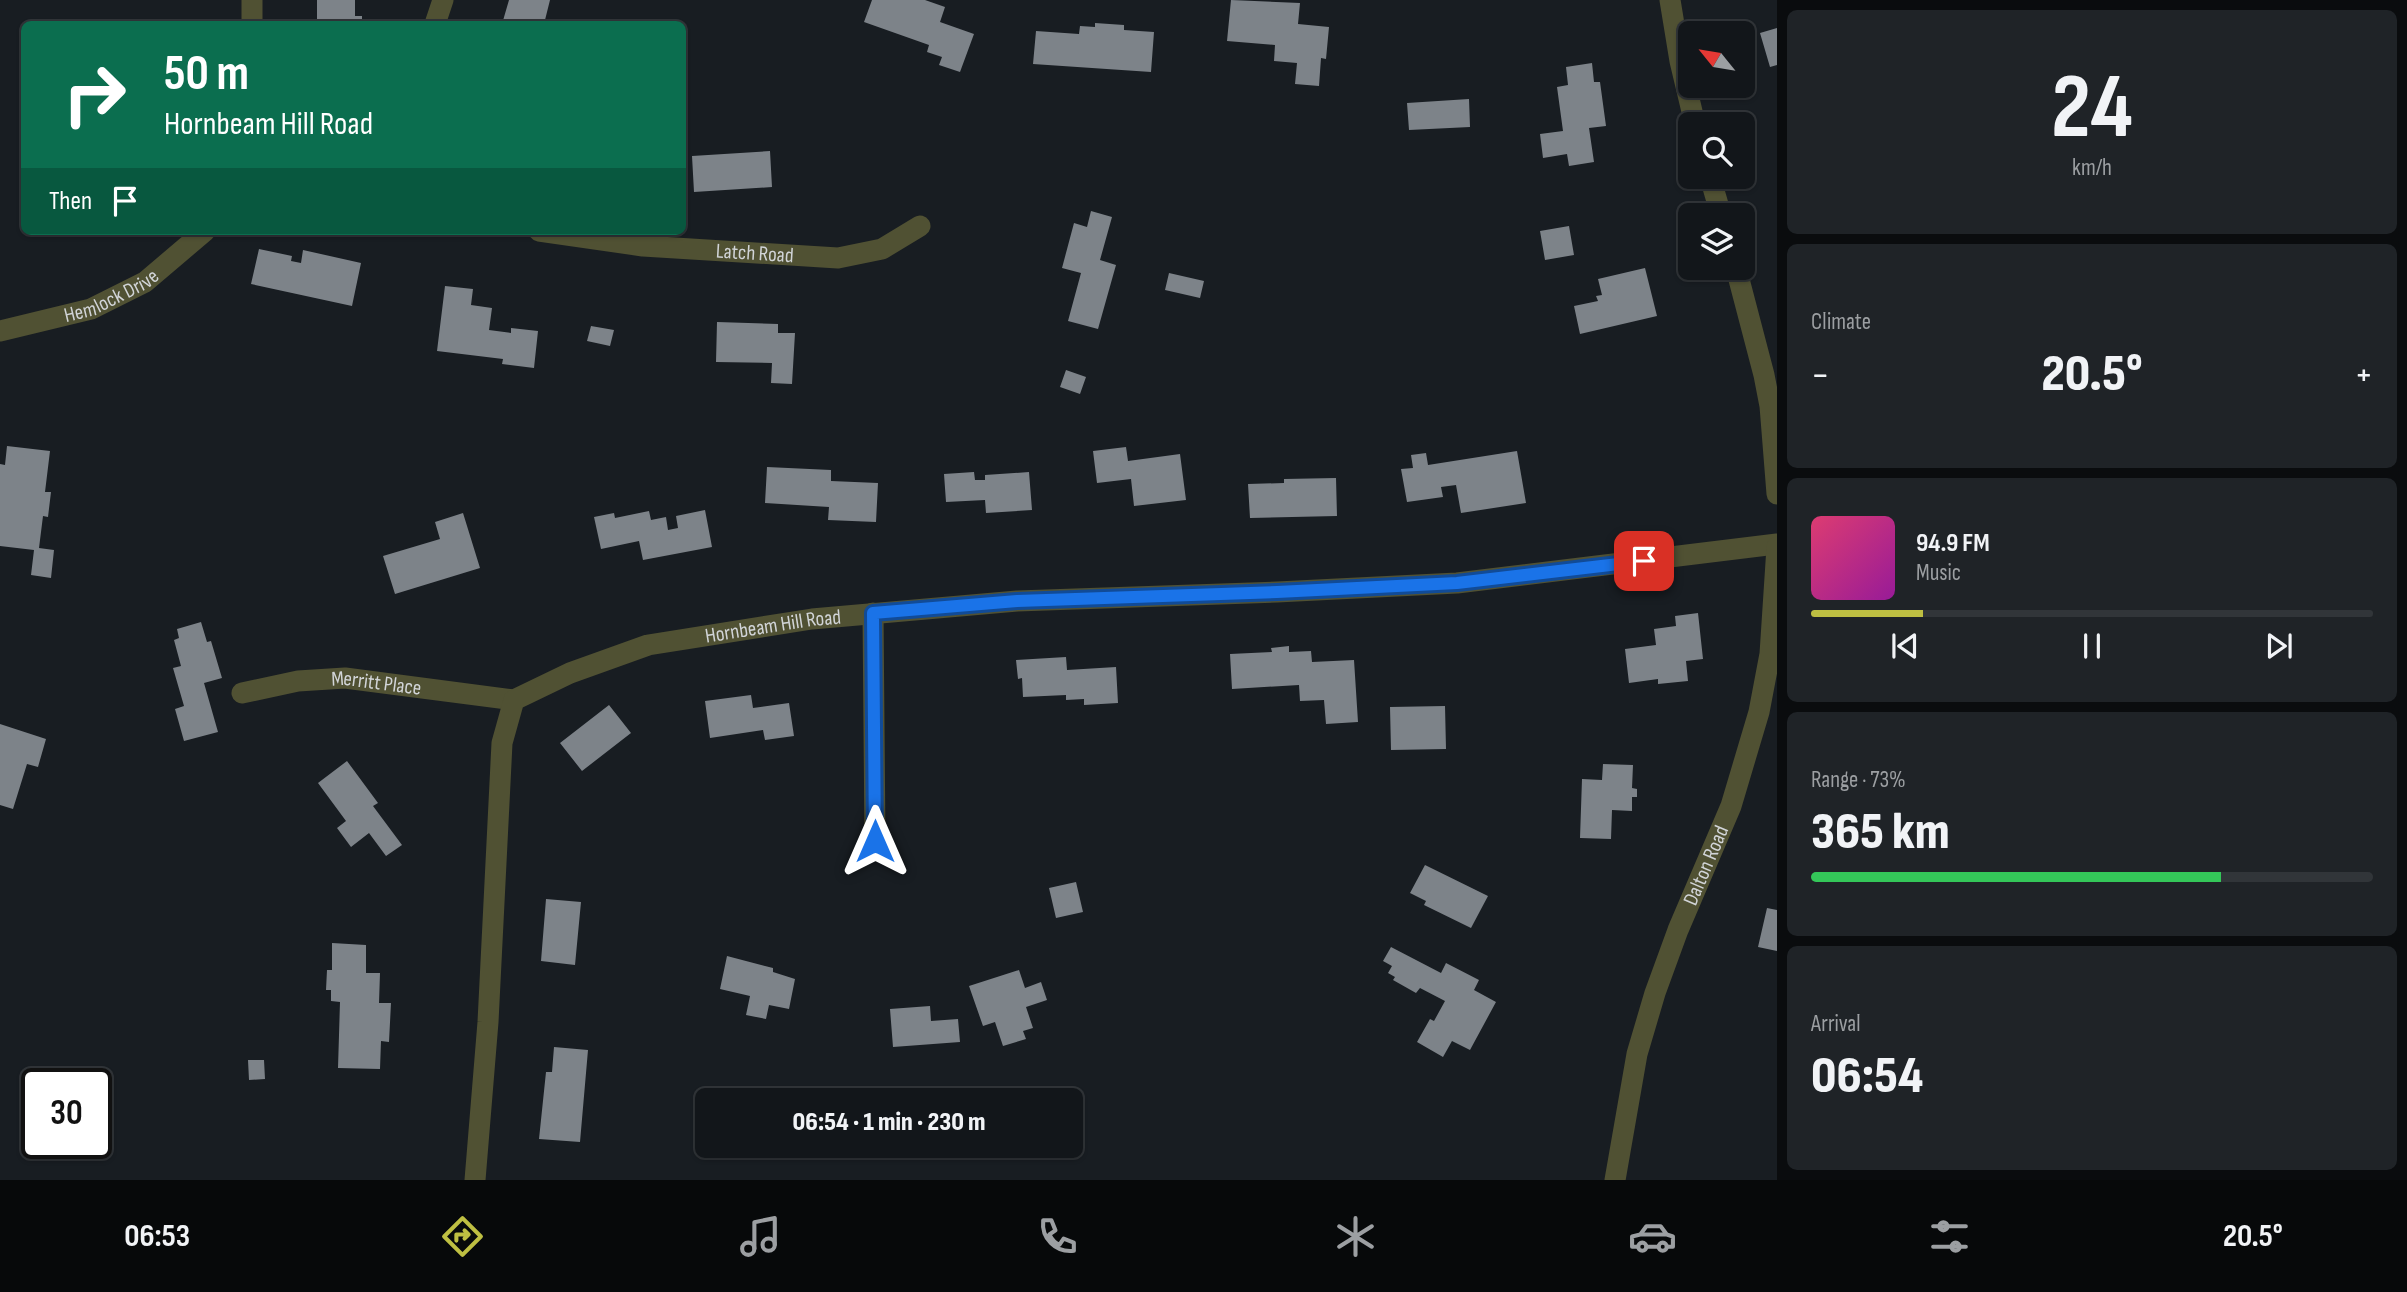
<!DOCTYPE html>
<meta charset="utf-8">
<style>
:root{--surface:#12161a;--page:#1f2327;--text:#f1f3f6;--muted:#9c9fa2;--line:#313539;--accent:#bebf42}
body{margin:0;font-family:"Sofia Sans Condensed",sans-serif;background:var(--page);color:var(--text);height:100vh;display:flex;flex-direction:column;font-size:26px;white-space:nowrap}
*{box-sizing:border-box;margin:0}
p{font-size:23px;color:var(--muted)}
.icon{flex:none;width:38px;height:38px;fill:none;stroke:currentColor;stroke-width:2;stroke-linecap:round;stroke-linejoin:round}
.map{position:relative;flex:1;overflow:hidden}
.panel{display:flex;flex-direction:column;gap:10px;padding:10px;background:#0a0c0e;width:630px}
.panel>*{flex:none}
.hud{position:absolute;left:21px;top:21px;width:665px;height:214px;border-radius:10px;box-shadow:0 2px 5px #0004,0 0 0 2px var(--line);background:#0b6e4f;color:#fff;overflow:hidden}
.needle{width:46px;rotate:300deg}
.controls{position:absolute;left:1678px;top:21px;display:grid;gap:14px}
.controls a{display:grid;place-items:center;width:77px;height:77px;border-radius:10px;background:var(--surface);box-shadow:0 2px 5px #0004,0 0 0 2px var(--line);font-size:35px}
.speed{position:absolute;left:21px;top:1068px;display:flex;gap:14px;font-size:35px;font-weight:700;text-align:center}
.speed>*{display:grid;place-content:center;width:91px;height:91px;border-radius:50%;background:var(--surface);box-shadow:0 2px 5px #0004,0 0 0 2px var(--line);line-height:1}
.speed .limit{border:4px solid #111;border-radius:10px;background:#fff;color:#111}
.pin{position:absolute;display:grid;place-items:center;width:60px;height:60px;color:#fff;margin:-30px;border-radius:14px;box-shadow:0 4px 10px #0006}
.me{position:absolute;width:77px;margin:-38px;rotate:0deg;stroke-linejoin:round;filter:drop-shadow(0 0 5px #0008)}
.turn{display:flex;align-items:center;gap:24px;height:147px;padding:0 28px;font-size:32px}
.turn .icon{width:91px;height:91px;stroke-width:2.5}
.turn b{display:block;font-size:49px;line-height:60px}
.then{display:flex;align-items:center;height:66px;padding:0 28px;background:#0003;gap:14px;font-size:26px}
.big{font-size:52px;font-weight:800;line-height:1.1}
.panel .tile{flex:1;display:flex;flex-direction:column;justify-content:center;gap:10px;min-width:0;padding:0 24px;border-radius:10px;background:var(--page)}
.panel .dial{align-items:center;gap:0}
.dial b{font-size:91px;line-height:1}
.song{display:flex;align-items:center;gap:21px}
.cover{width:84px;height:84px;border-radius:10px;background:linear-gradient(135deg,hsl(340 70% 55%),hsl(300 70% 35%))}
.played{height:7px;border-radius:4px;background:linear-gradient(90deg,var(--accent) 20%,var(--line) 20%)}
.keys{display:flex;justify-content:space-around;direction:ltr}
.heat{display:flex;justify-content:space-between;align-items:center;font-size:38px;direction:ltr}
.charge{height:10px;border-radius:5px;background:linear-gradient(90deg,#34c759 73%,var(--line) 0)}
.trip{position:absolute;left:695px;top:1088px;width:388px;height:70px;border-radius:10px;background:var(--surface);box-shadow:0 2px 5px #0004,0 0 0 2px var(--line);font-weight:800;line-height:70px;text-align:center}
.tabs{display:flex;height:112px;justify-content:space-around;align-items:center;background:#07090a;color:var(--muted)}
.tabs .icon{width:49px;height:49px}
.tabs .active{color:var(--accent)}
.tabs b{font-size:32px;color:var(--text)}
main{display:flex;flex:1;min-height:0}
.map>svg:first-child{display:block}
</style>
<main>
<div class="map">
<svg width="1777" height="1180" viewBox="0 0 1777 1180">
<rect width="100%" height="100%" fill="#181d22"/>
<path fill="#7d8389" d="M317 0H355V16H362V24H317Z
M509 0H550L544 24H502Z
M872 0H925L945 7 940 22 974 34 960 72 939 65 942 57 927 52 929 45 864 22Z
M1231 0 1300 3 1298 24 1329 27 1326 59 1321 58 1319 86 1295 84 1297 63 1274 61 1275 45 1227 41Z
M1095 23 1124 25V30L1154 32 1151 72 1033 64 1036 31 1079 34 1080 26 1095 27Z
M1777 28V65L1770 67 1760 33Z
M1592 63 1594 82H1600L1606 126 1589 128 1594 162 1569 166 1567 154 1543 158 1540 134 1563 131 1557 87 1568 85 1566 67Z
M1469 99 1470 127 1409 130 1407 103Z
M770 151 772 187 694 192 692 156Z
M1091 211 1112 217 1100 260 1116 265 1098 329 1068 321 1081 273 1062 268 1074 223 1087 227Z
M1569 226 1574 255 1545 260 1540 231Z
M259 249 292 256 291 261 301 263 303 250 361 263 352 306 251 284Z
M1645 268 1657 316 1580 334 1574 306 1598 301 1596 296 1602 295 1598 279Z
M1169 273 1204 281 1200 298 1165 290Z
M445 286 473 289 471 305 492 308 489 330 511 333V328L538 331 534 368 502 364 503 359 437 351Z
M717 322 778 324V333H795L792 384 771 383 772 363 716 362Z
M591 326 614 330 610 346 587 341Z
M1066 370 1086 377 1080 394 1060 387Z
M7 446 50 451 45 492H51L48 517 43 516 39 548 54 550 51 578 31 575 34 550 0 546V464L5 465Z
M1126 447 1128 461 1180 454 1186 500 1134 506 1131 479 1097 483 1093 451Z
M1517 451 1526 503 1461 513 1456 485 1441 487 1443 497 1407 502 1401 469 1413 468 1411 455 1426 453 1428 465Z
M767 467 831 470V481L878 483 876 522 828 520 829 507 765 503Z
M974 472 975 480H985V475L1029 472 1032 510 986 513 985 500 946 502 944 474Z
M1336 478 1337 516 1250 518 1248 484 1284 483V479Z
M705 510 712 547 643 560 639 541 601 549 594 517 614 513 615 518 649 511 651 520 666 517 668 530 678 528 676 516Z
M463 513 480 568 395 594 383 556 440 539 435 522Z
M1698 613 1703 659 1686 661 1688 681 1658 684V679L1629 683 1625 649 1656 645 1654 629 1676 626 1675 616Z
M201 622 207 642 211 641 222 678 204 683 218 732 184 741 175 709 184 706 173 668 181 666 174 640 179 638 177 629Z
M1289 646V652L1311 651 1312 662 1354 660 1358 722 1326 724 1324 700 1300 701 1299 685 1232 689 1230 654 1272 652 1271 648Z
M1066 657 1067 670 1116 667 1118 703 1084 705V699L1066 700V695L1023 697 1022 678 1018 679 1016 660Z
M751 695 753 708 789 703 794 736 765 740 763 730 710 738 705 701Z
M609 705 631 733 582 771 560 743Z
M1445 706 1446 749 1391 750 1390 707Z
M0 724 46 739 38 767 27 764 13 809 0 805Z
M347 761 378 803 373 806 402 845 386 856 369 833 351 847 337 828 346 821 318 783Z
M1603 764 1633 765 1632 788 1637 789V797H1632V811L1612 810 1611 839 1580 838 1582 779 1602 780Z
M1425 865 1488 896 1471 928 1424 905 1426 901 1410 893Z
M1076 882 1083 912 1056 918 1049 888Z
M546 899 581 902 575 965 541 961Z
M1767 908 1777 910V951L1758 947Z
M332 943 366 945V973H380L379 1003H391L389 1042 381 1041 380 1069 338 1068 340 1002 331 1001V990H326L327 970H332Z
M1391 947 1441 973 1446 963 1479 980 1474 990 1496 1002 1470 1050 1452 1041 1443 1057 1417 1042 1430 1019 1434 1021 1445 1001 1420 988 1416 993 1393 980 1395 977 1388 973 1392 966 1383 961Z
M727 956 773 968V972L795 979 789 1009 769 1005 766 1019 746 1015 750 996 720 989Z
M1019 970 1025 988 1041 982 1047 1000 1026 1007 1033 1028 1023 1031 1026 1039 1003 1046 995 1022 983 1026 969 986Z
M930 1006 931 1021 958 1019 960 1042 893 1047 890 1009Z
M554 1047 588 1050 580 1142 539 1139 546 1072H552Z
M248 1060H264L265 1079 249 1080Z"/>
<g fill="none" stroke-linecap="round" stroke-linejoin="round">
<g stroke="#505133" stroke-width="21">
<path d="M1670 0 1680 61 1695 124"/>
<path d="M252 24V0"/>
<path d="M435 24 443 0"/>
<path d="M1710 177 1721 215"/>
<path id="s1" d="M539 231 643 246 838 258 882 249 920 226"/>
<path d="M1736 268 1764 375 1770 406 1777 494"/>
<path id="s2" d="M0 331 91 309 145 282 205 231"/>
<path d="M873 613 875 841"/>
<path id="s3" d="M242 693 298 681 345 678 514 700"/>
<path id="s4" d="M475 1180 488 1022 502 743 514 700 570 673 648 645 812 619 1017 601 1277 592 1457 583 1777 544"/>
<path id="s5" d="M1615 1180 1637 1054 1655 993 1678 930 1731 806 1759 712 1770 654 1777 547"/>
</g>
</g>
<g fill="none" stroke-linecap="round" stroke-linejoin="round">
<defs>
<path id="route" d="M875 841 873 613 1017 601 1277 592 1457 583 1644 561"/>
</defs>
<use href="#route" stroke="#114b97" stroke-width="18"/>
<use href="#route" stroke="#1a73e8" stroke-width="12"/>
</g>
<g text-anchor="middle" stroke-width="7" stroke-linejoin="round" paint-order="stroke">
<g font-size="21" fill="#d1d4d7" stroke="#060709">
<text dy="7" stroke="none"><textPath href="#s1" startOffset="217">Latch Road</textPath></text>
<text dy="7" stroke="none"><textPath href="#s2" startOffset="117">Hemlock Drive</textPath></text>
<text dy="7" stroke="none"><textPath href="#s4" startOffset="754">Hornbeam Hill Road</textPath></text>
<text dy="7" stroke="none"><textPath href="#s3" startOffset="136">Merritt Place</textPath></text>
<text dy="7" stroke="none"><textPath href="#s5" startOffset="329">Dalton Road</textPath></text>
</g>
</g>
</svg>
<div class="controls">
<a><svg class="needle" viewBox="-14 -14 28 28"><path d="M0-13l5 13h-10z" fill="#e53935"/><path d="M0 13l5-13h-10z" fill="#9c9fa2"/></svg></a>
<a><svg class="icon" aria-label="search" viewBox="0 0 24 24"><circle cx="10" cy="10" r="6"/><path d="M15 15l6 6"/></svg></a>
<a><svg class="icon" aria-label="layers" viewBox="0 0 24 24"><path d="M12 4l9 5-9 5-9-5zM3 14l9 5 9-5"/></svg></a>
</div>
<div class="speed"><div class="limit">30</div></div>
<div class="pin" style="left:1644px;top:561px;background:#d93025"><svg class="icon" aria-label="arrive" viewBox="0 0 24 24"><path d="M6 21V4h12l-3 4 3 4H6"/></svg></div>
<svg class="me" style="left:875px;top:841px" viewBox="-20 -20 40 40"><path d="M0-17L14 15 0 8-14 15z" fill="#1a73e8" stroke="#fff" stroke-width="4"/></svg>
<div class="trip">06:54 · 1 min · 230 m</div>
<div class="hud">
<div class="turn"><svg class="icon" aria-label="right" viewBox="0 0 24 24"><path d="M7 20v-9h11M14 6l5 5-5 5"/></svg><div><b>50 m</b>Hornbeam Hill Road</div></div>
<div class="then">Then<svg class="icon" aria-label="arrive" viewBox="0 0 24 24"><path d="M6 21V4h12l-3 4 3 4H6"/></svg></div>
</div>
</div>
<section class="panel">
<div class="tile dial"><b>24</b><p>km/h</p></div>
<div class="tile"><p>Climate</p>
<div class="heat"><a>−</a><b class="big">20.5°</b><a>+</a></div>
</div>
<div class="tile">
<div class="song"><i class="cover"></i><div><b>94.9 FM</b><p>Music</p></div></div>
<div class="played"></div>
<div class="keys"><svg class="icon" aria-label="previous" viewBox="0 0 24 24"><path d="M18 5L8 12l10 7zM5 5v14"/></svg><svg class="icon" aria-label="pause" viewBox="0 0 24 24"><path d="M8 5v14M16 5v14"/></svg><svg class="icon" aria-label="next" viewBox="0 0 24 24"><path d="M6 5l10 7-10 7zM19 5v14"/></svg></div>
</div>
<div class="tile"><p>Range · 73%</p><b class="big">365 km</b><div class="charge"></div></div>
<div class="tile"><p>Arrival</p><b class="big">06:54</b></div>
</section>
</main>
<nav class="tabs">
<b>06:53</b>
<svg class="icon active" aria-label="directions" viewBox="0 0 24 24"><path d="M12 3l9 9-9 9-9-9zM9 14v-3h6M13 9l2 2-2 2"/></svg>
<svg class="icon" aria-label="music" viewBox="0 0 24 24"><path d="M9 18V5l10-2v13"/><circle cx="6" cy="18" r="3"/><circle cx="16" cy="16" r="3"/></svg>
<svg class="icon" aria-label="phone" viewBox="0 0 24 24"><path d="M5 4h4l2 5-3 2q2 4 5 5l2-3 5 2v4C11 20 4 13 5 4z"/></svg>
<svg class="icon" aria-label="climate" viewBox="0 0 24 24"><path d="M12 3v18M4 7l16 10M4 17L20 7"/></svg>
<svg class="icon" aria-label="car" viewBox="0 0 24 24"><path d="M5 17H2v-5l4-1 3-4h7l3 4 3 1v5h-3M9 17h6M6 11h13"/><circle cx="7" cy="17" r="2"/><circle cx="17" cy="17" r="2"/></svg>
<svg class="icon" aria-label="filters" viewBox="0 0 24 24"><path d="M4 7h16M4 17h16"/><circle cx="9" cy="7" r="2"/><circle cx="15" cy="17" r="2"/></svg>
<b>20.5°</b>
</nav>
